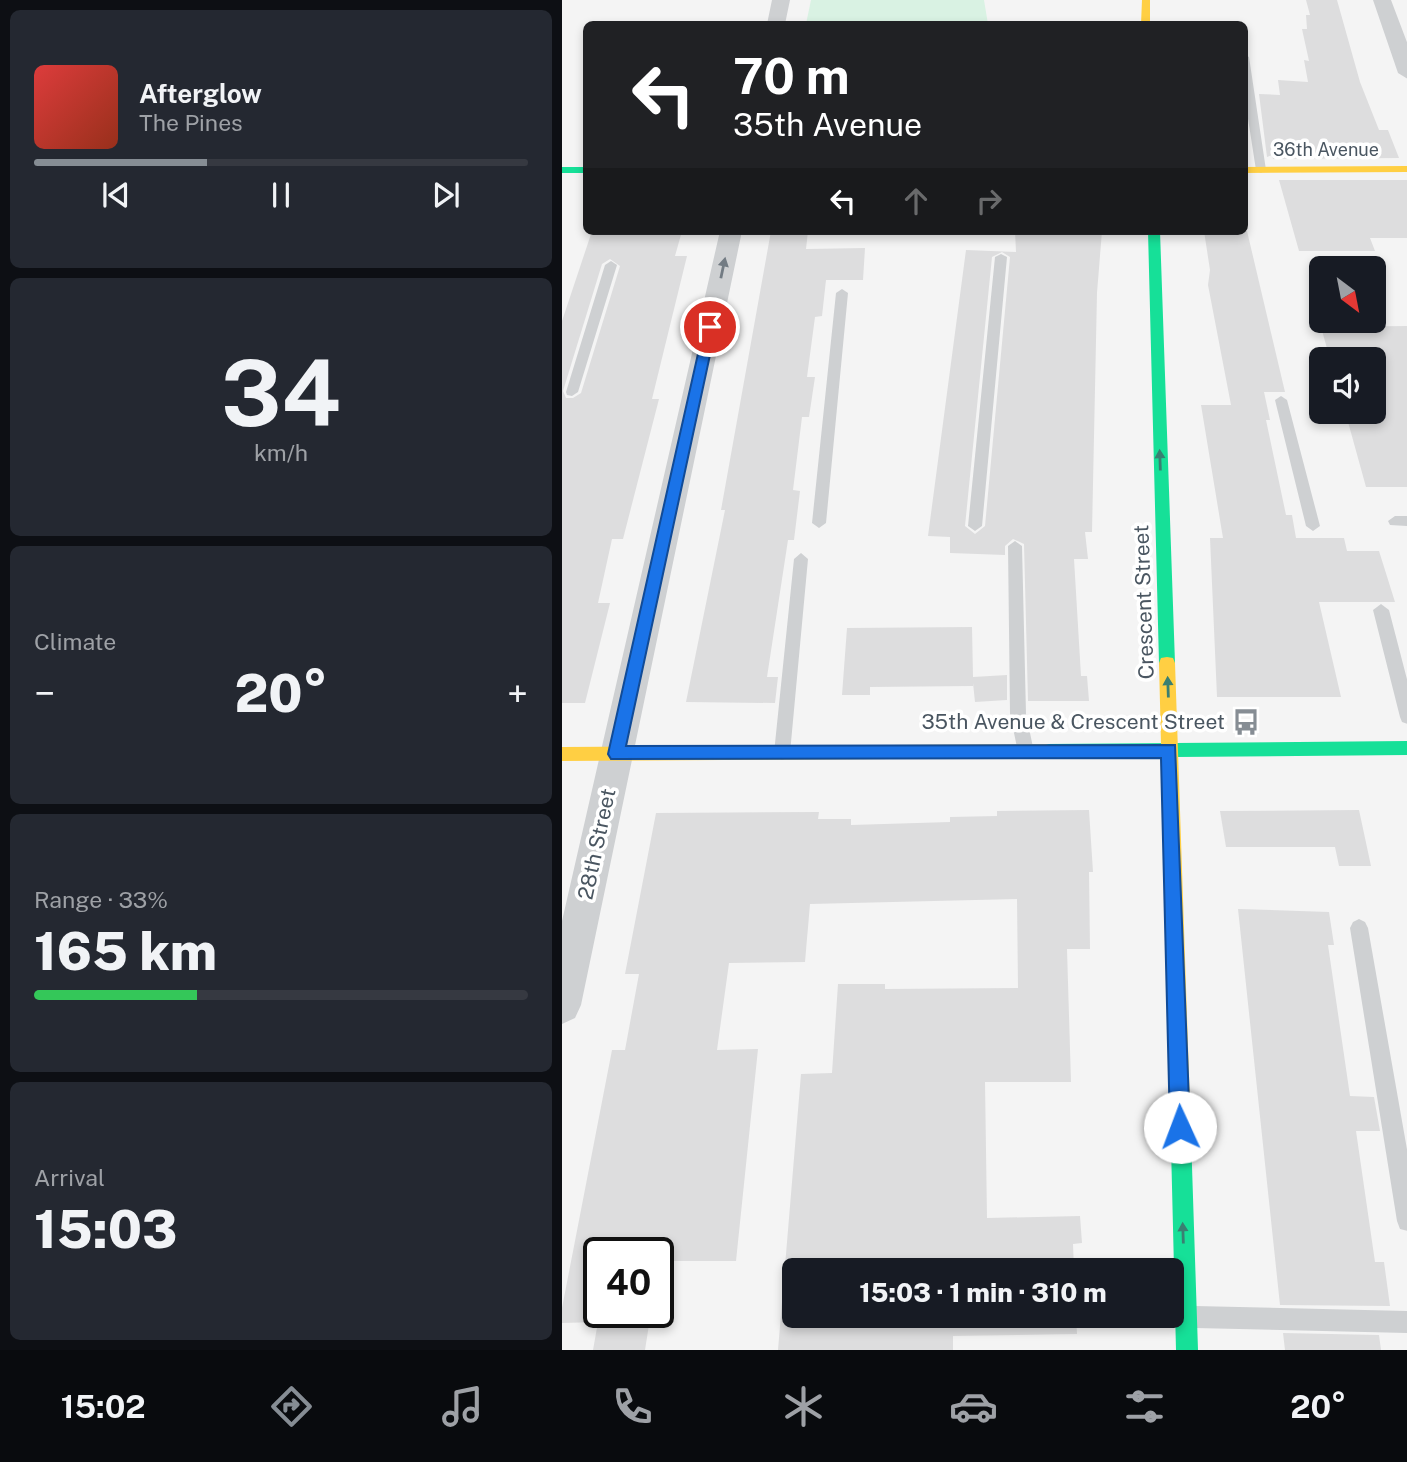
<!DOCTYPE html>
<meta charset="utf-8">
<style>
:root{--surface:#171b24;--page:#242831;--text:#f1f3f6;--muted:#9ea1a6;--line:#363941;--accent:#868d94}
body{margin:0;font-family:"Public Sans",sans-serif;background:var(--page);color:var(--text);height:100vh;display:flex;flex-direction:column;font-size:26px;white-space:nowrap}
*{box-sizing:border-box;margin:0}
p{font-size:23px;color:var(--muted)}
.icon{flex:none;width:38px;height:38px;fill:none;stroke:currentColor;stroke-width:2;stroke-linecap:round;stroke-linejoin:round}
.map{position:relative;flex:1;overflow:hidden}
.side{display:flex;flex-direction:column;gap:10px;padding:10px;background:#0d0f14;width:562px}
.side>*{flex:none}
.guide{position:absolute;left:21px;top:21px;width:665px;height:214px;border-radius:10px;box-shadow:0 4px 10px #0003;background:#202124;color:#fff;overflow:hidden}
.needle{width:46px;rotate:148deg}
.controls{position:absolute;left:747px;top:256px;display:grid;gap:14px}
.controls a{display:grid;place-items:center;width:77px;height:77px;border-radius:10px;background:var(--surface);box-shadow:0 4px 10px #0003;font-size:35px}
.speed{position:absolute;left:21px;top:1237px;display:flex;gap:14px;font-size:35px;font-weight:700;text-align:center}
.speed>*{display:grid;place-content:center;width:91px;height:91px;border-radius:50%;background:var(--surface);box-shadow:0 4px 10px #0003;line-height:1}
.speed .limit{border:4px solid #111;border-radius:10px;background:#fff;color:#111}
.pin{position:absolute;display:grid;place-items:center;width:60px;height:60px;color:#fff;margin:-30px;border:4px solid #fff;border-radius:50%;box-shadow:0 2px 7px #0007}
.me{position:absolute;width:77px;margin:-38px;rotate:358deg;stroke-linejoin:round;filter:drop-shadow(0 0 5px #0008)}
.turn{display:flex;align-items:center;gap:24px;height:147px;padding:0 35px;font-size:32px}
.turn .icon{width:91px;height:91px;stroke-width:2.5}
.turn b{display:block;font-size:49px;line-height:60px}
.lanes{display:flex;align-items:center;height:66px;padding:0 35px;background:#0003;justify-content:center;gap:35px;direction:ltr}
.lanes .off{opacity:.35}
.big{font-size:52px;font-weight:800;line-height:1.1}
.side .card{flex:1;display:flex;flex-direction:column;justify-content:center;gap:10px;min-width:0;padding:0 24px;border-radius:10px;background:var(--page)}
.side .dial{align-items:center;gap:0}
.dial b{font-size:91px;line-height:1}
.song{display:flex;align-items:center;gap:21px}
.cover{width:84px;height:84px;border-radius:10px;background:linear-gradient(135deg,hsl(0 70% 55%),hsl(10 70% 35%))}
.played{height:7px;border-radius:4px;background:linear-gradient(90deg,var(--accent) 35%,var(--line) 35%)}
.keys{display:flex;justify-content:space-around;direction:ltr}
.heat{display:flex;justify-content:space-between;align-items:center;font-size:38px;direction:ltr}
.charge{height:10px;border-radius:5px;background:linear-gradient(90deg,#34c759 33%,var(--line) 0)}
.trip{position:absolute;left:220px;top:1258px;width:402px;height:70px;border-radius:10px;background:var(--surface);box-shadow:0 4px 10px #0003;font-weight:800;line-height:70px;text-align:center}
.dock{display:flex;height:112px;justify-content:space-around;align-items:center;background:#090b0e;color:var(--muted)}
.dock .icon{width:49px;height:49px}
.dock .current{color:var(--accent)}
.dock b{font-size:32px;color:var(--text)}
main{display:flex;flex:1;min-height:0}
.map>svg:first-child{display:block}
</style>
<main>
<section class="side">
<div class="card">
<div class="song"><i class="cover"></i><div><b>Afterglow</b><p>The Pines</p></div></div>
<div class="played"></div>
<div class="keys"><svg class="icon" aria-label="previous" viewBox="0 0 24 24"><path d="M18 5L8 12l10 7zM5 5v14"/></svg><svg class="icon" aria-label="pause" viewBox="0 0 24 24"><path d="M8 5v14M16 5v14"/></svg><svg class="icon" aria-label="next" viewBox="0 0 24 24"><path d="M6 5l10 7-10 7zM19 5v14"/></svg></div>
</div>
<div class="card dial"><b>34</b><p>km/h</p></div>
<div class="card"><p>Climate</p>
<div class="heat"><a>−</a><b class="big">20°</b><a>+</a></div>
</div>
<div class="card"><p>Range · 33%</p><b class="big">165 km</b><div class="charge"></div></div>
<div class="card"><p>Arrival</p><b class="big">15:03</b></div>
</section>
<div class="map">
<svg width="846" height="1350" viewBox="0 0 846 1350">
<rect width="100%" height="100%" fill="#f4f4f4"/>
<path fill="#d9f2e3" d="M249 0H422L426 24H244Z"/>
<path fill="#ddddde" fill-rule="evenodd" d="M744 0H775L798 82 817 130H826L837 158 711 159 710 155 705 157 697 94 718 95 716 80 746 82 742 60 747 61 740 29H745L744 15H748Z
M717 180H846V238H808L813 251H737Z
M30 231H120L113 256H125L90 399H97L61 539H50L36 603H48L23 703H0V321ZM48 259 58 266 19 393 11 398H4L1 391 40 264Z
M209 231H246L244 249 303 248 301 280H264L260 316 253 317 245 377H253L247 417H240L231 490 238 491 232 540H226L205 677H216L213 703 124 702 163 510H159Z
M453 231H540L535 293 530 532H523L526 559H512L519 676H525L527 701H466L462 544 451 539 443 546V555L388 553V537L366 536 404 250 454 252ZM440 252 448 257 423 526 413 534 403 526 430 257Z
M642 231H685L723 392H702L708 420H704L724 515H730L734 538H782L785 551H817L833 602H757L779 697H655L648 538H661L639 405H669L646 285 648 270Z
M846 326V487H804L783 411H812V359H768L759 327Z
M410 627 411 677 445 675V700L413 702 411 683V686L308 687V695H280L285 628Z
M527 810 531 872H527L528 949H505L509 1082H423L425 1218 518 1216 520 1243 511 1244 512 1270H233V1316H514L515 1334 391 1336V1350H216L239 1074 270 1073 276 984H323V989L456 988 455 899 248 904 243 962 167 963 155 1050 196 1049 174 1261H96V1253H37V1316V1312H89L83 1350H31L36 1322 0 1323V1308L50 1050H63L77 974H63L94 813 257 812 256 819H289V825L388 822V817L435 816V811Z
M797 810 809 866H777L773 847H664L658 811Z
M676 909 767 912 772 945H766L788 1096 812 1097 818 1131H794L813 1262H822L828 1306 718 1305Z
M721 1333 817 1335 819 1350H723Z"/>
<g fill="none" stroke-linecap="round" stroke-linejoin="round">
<path fill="#ced0d2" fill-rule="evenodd" d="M682 54 687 57 704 170 699 173 694 170 682 93Z
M439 254 445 257 420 526 413 531 406 526 433 257Z
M49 261 55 265 16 392 10 396 5 395 4 392 43 265Z
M280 289 286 293 264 523 257 528 250 523 274 293Z
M719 396 725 400 758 526 751 531 744 526 713 400Z
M833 516H846V526L828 525 826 521Z
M453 541 460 546 464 714 472 752 470 757 464 759 458 757 456 752 448 714 446 546Z
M239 553 246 559 228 753 226 758 220 760 214 758 212 753 232 559Z
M819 604 827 610 846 683V724L840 722 838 717 811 610Z
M797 919 803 922 806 928 846 1155V1231L838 1229 835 1221 788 928 791 922Z
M633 1306 846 1311V1333L633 1328 625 1325 622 1317 625 1309Z"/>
<path fill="#ced0d2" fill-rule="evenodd" d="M210 0H228L223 24H205Z
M811 0H829L846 45V79L836 73Z
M158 231H180L19 1005 13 1018 0 1024V921Z"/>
<path fill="#16e098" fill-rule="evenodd" d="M0 167H24V173H0Z
M586 231H598L613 663 611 668H599L597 663Z
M846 741V755L484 758 478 756 476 751 478 746 484 744Z
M618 1095 625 1098 628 1105 636 1350H614L608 1105 611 1098Z"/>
<path fill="#ffcf43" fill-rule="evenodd" d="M580 0H588V24H579Z
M846 166V172L682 173V167Z
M605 657 611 658 613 663 628 1105 625 1112 618 1115 611 1112 608 1105 597 663 599 658Z
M484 744 490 746 492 751 490 756 484 758 0 761V747Z"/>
</g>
<defs><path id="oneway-solid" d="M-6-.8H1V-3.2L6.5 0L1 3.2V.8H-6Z" transform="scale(1.75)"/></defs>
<use fill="#727b83" href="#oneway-solid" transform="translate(161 268) rotate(-78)"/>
<g fill="#3a7f72">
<use href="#oneway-solid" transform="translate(598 460) rotate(-92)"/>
<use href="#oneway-solid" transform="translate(606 687) rotate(-92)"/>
<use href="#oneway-solid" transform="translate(621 1233) rotate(-92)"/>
</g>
<path fill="#1a73e8" stroke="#114b97" stroke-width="2" d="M148 323 154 327 64 746 613 745 628 1127 625 1134 618 1137 611 1134 608 1127 599 758 49 759 46 754 142 327Z"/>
<defs>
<symbol id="bus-bare" viewBox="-9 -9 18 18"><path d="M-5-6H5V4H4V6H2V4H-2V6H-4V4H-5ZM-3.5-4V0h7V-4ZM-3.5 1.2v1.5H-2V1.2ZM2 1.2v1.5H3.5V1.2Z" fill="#868d94" stroke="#fff" stroke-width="2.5" paint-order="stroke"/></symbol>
</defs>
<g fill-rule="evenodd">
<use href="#bus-bare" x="665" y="703" width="38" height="38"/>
</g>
<g text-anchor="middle" stroke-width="7" stroke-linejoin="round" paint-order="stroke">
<g font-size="18" fill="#4a5661" stroke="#fff">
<text x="764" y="156">36th Avenue</text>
</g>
<g font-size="21" fill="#4a5661" stroke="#fff">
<text transform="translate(582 602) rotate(-92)" y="7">Crescent Street</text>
<text transform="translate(35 844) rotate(-78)" y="7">28th Street</text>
</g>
<g font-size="21" fill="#4a5661" stroke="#fff" text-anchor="end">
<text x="663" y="729">35th Avenue &amp; Crescent Street</text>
</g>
</g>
</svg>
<div class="controls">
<a><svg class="needle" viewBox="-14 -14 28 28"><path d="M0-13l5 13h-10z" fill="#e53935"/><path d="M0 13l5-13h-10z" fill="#9ea1a6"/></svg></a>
<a><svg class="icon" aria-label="sound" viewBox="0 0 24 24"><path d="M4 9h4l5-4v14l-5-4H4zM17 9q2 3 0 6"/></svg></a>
</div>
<div class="speed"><div class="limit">40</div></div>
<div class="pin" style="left:148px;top:327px;background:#d93025"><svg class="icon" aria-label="arrive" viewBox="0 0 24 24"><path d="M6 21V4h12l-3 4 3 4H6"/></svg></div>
<svg class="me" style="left:618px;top:1127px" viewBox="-20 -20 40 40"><circle r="19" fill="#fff"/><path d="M0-13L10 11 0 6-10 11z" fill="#1a73e8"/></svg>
<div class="trip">15:03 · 1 min · 310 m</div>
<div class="guide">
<div class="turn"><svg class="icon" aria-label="left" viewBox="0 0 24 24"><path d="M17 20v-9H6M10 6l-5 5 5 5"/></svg><div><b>70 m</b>35th Avenue</div></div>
<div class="lanes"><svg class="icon" aria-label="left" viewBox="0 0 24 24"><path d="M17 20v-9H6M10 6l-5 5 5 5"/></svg><svg class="icon off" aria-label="ahead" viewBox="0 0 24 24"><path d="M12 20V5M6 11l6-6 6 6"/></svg><svg class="icon off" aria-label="right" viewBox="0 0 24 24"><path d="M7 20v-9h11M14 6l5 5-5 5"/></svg></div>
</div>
</div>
</main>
<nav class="dock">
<b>15:02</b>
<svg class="icon current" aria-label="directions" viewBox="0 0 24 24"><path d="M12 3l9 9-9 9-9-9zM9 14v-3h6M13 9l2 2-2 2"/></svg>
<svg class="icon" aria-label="music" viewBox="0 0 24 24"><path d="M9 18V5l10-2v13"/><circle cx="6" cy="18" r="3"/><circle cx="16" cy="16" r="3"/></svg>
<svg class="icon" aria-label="phone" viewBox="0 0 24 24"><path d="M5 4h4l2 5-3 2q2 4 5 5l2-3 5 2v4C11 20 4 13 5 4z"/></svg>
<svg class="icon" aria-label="climate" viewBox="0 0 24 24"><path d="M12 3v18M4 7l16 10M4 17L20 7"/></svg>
<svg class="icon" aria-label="car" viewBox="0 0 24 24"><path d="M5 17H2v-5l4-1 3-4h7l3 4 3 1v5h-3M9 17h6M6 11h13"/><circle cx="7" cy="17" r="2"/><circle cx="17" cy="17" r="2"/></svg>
<svg class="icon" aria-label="filters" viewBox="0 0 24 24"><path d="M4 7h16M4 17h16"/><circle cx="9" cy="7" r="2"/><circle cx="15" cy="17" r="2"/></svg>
<b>20°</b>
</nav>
